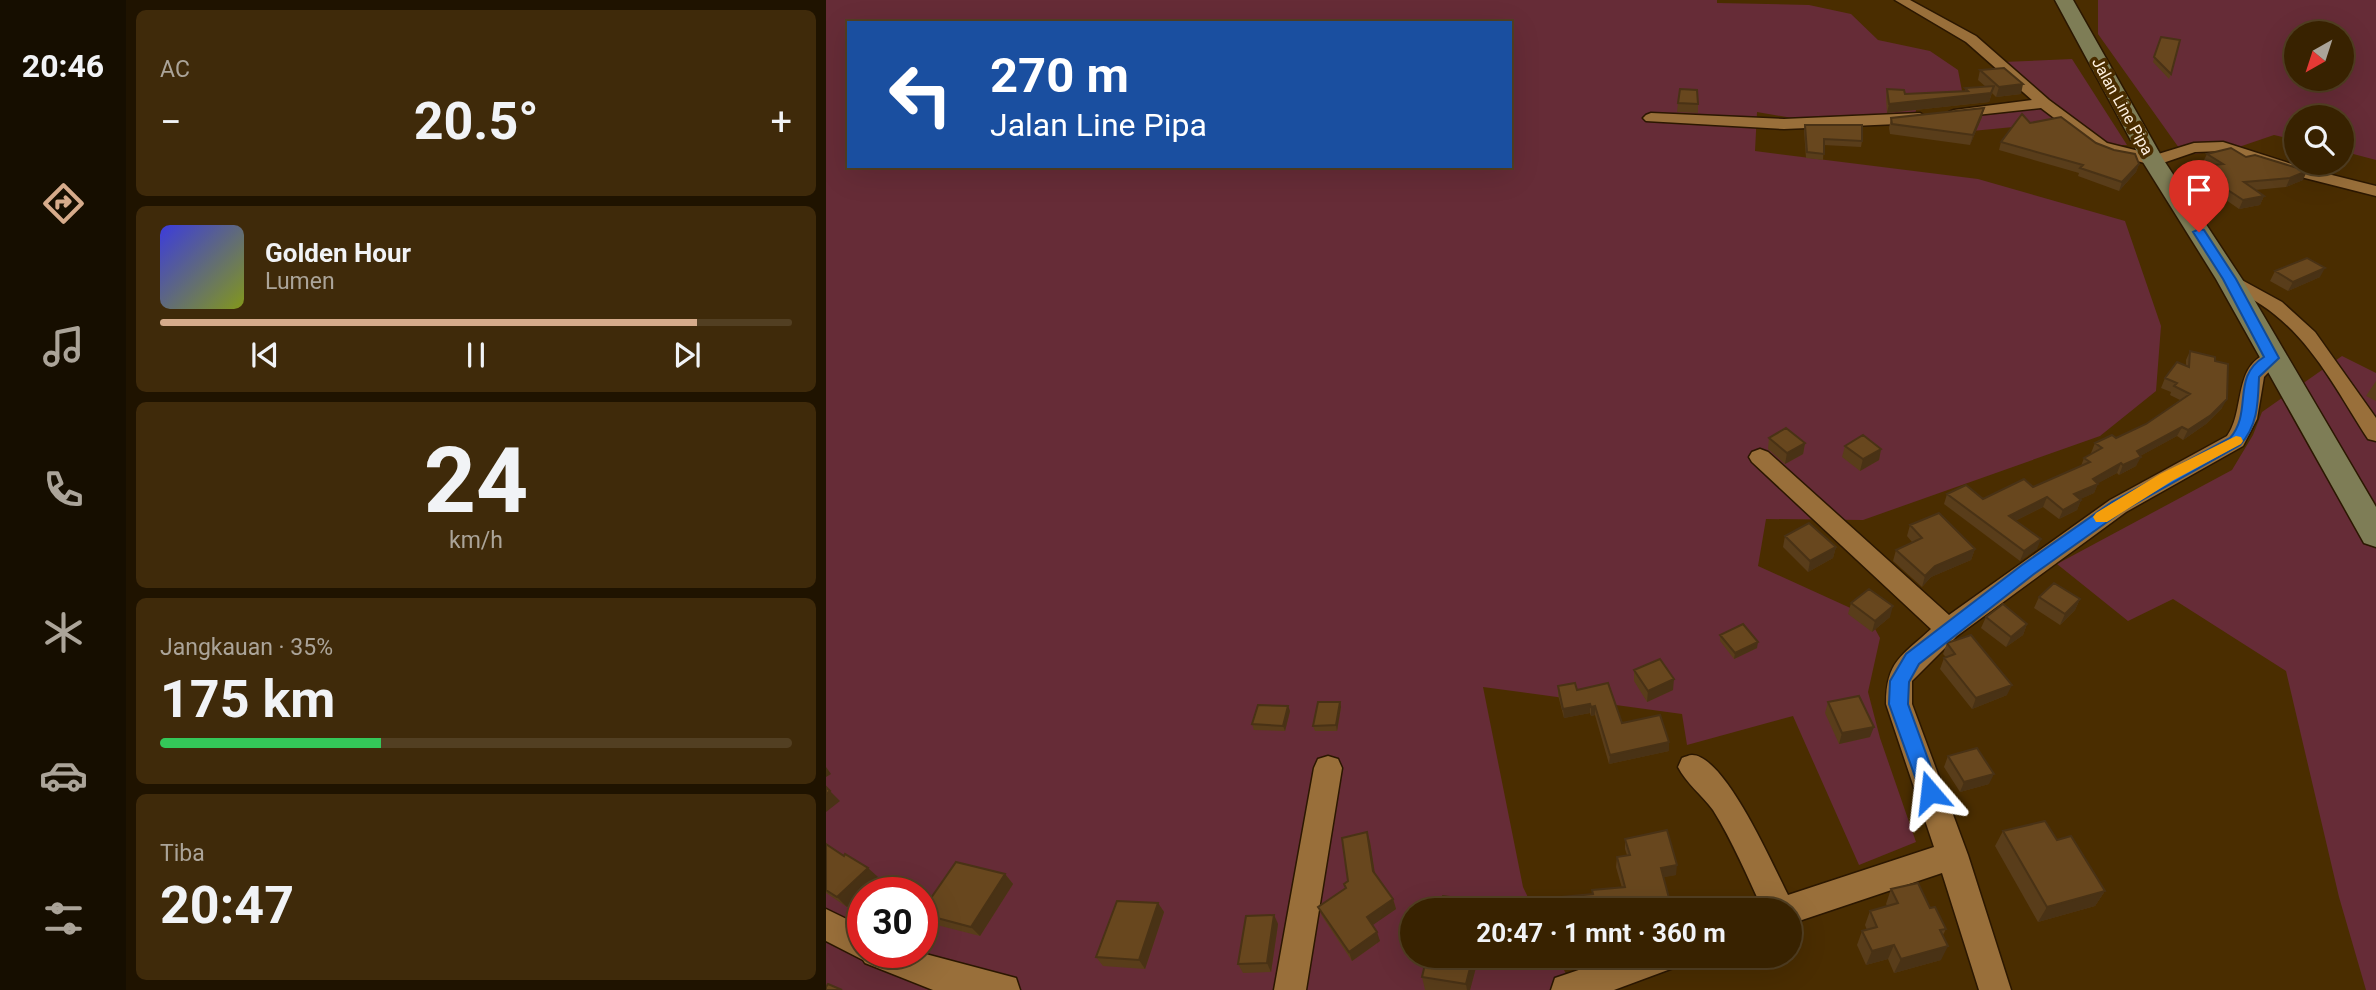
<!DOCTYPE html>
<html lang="id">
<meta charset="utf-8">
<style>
:root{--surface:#382200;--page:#3f2a0a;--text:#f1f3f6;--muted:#aba499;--line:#523f22;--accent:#d6ab8b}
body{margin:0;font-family:Roboto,sans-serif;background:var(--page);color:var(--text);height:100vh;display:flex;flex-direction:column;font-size:26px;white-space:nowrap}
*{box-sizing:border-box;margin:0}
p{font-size:23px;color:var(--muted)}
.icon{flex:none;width:38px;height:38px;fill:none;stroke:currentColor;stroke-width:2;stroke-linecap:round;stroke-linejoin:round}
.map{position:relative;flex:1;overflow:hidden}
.drawer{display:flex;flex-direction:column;gap:10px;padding:10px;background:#1f1300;width:700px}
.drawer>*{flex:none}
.banner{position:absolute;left:21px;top:21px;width:665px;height:147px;border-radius:0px;box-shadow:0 7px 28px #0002,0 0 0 2px var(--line);background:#1a4fa0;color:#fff;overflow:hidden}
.needle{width:46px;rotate:219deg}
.buttons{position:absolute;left:1458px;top:21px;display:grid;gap:14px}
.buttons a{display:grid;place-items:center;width:70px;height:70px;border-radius:50%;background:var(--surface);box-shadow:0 7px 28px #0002,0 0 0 2px var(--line);font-size:35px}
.speed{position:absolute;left:21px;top:877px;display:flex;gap:14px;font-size:35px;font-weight:700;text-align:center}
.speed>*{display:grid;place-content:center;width:91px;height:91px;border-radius:50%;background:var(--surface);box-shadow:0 7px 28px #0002,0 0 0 2px var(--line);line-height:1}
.speed .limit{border:10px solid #d22;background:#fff;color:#111}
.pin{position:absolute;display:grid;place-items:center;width:60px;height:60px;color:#fff;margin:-72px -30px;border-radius:50% 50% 50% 0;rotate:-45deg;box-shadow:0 0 7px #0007}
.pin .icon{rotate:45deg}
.me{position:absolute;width:77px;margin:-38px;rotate:343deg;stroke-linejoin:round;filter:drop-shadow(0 0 5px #0008)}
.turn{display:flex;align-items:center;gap:24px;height:147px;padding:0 28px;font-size:32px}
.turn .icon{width:91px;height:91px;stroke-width:2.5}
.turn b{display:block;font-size:49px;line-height:60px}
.big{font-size:52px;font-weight:700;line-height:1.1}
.drawer .tile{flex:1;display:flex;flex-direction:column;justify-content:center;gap:10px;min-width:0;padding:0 24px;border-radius:10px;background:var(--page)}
.drawer .dial{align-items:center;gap:0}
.dial b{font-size:91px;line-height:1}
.song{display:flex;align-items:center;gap:21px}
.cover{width:84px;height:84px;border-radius:10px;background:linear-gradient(135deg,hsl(240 70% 55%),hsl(70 70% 35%))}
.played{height:7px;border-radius:4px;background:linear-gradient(90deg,var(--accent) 85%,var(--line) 85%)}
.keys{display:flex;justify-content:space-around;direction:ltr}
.heat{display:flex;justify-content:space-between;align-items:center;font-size:38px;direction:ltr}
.charge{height:10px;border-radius:5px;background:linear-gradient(90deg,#34c759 35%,var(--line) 0)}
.trip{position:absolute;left:574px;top:898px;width:402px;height:70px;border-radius:35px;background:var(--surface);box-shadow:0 7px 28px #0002,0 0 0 2px var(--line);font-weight:700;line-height:70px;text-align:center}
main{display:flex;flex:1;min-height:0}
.menu{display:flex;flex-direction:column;width:126px;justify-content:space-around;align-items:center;background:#160e00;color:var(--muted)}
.menu .icon{width:49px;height:49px}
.menu .selected{color:var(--accent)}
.menu b{font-size:32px;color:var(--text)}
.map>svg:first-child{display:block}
</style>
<main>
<nav class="menu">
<b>20:46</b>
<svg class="icon selected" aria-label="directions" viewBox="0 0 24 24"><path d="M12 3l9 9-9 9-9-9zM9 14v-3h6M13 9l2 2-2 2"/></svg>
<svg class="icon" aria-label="music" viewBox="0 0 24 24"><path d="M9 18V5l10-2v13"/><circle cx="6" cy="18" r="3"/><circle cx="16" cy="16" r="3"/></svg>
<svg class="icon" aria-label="phone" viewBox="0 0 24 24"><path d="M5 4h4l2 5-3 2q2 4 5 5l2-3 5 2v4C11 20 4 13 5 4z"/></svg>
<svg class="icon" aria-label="climate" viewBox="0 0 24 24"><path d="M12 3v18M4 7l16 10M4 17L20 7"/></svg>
<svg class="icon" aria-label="car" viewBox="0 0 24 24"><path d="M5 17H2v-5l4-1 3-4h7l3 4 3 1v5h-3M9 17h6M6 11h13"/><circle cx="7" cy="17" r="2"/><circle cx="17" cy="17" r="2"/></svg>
<svg class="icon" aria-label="filters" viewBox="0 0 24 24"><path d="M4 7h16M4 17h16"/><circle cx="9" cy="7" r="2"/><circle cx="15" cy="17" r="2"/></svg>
</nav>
<section class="drawer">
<div class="tile"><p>AC</p>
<div class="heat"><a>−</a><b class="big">20.5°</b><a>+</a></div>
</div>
<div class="tile">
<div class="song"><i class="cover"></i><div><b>Golden Hour</b><p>Lumen</p></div></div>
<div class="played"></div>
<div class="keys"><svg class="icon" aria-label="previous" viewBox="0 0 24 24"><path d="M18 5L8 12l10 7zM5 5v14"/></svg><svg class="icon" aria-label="pause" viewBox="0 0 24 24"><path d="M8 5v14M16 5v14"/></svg><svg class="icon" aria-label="next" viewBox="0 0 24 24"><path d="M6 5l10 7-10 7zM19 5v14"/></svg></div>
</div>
<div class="tile dial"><b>24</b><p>km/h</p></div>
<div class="tile"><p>Jangkauan · 35%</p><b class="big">175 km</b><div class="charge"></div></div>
<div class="tile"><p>Tiba</p><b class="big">20:47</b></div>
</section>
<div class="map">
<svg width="1550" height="990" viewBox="0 0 1550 990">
<rect width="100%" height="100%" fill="#4a2d00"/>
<path fill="#662c37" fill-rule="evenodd" d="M0 0H891V3L983 5 1025 14 1052 40 1104 51 1132 70 1136 91 1091 101 1088 126 995 123 931 112 929 151 1152 179 1299 221 1335 326 1330 391 1274 436 1037 520 940 519 932 566 1042 616 1054 638 1042 692 1054 738 1090 842 1033 865 967 716 861 745 856 714 657 687 697 887 708 910H586V956H731L748 990H0ZM23 23H684V166H23ZM37 892H96V952H37Z
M1272 0H1550V160L1516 151V117H1470V140L1448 135 1404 150 1358 155 1272 34ZM1470 33H1516V79H1470Z
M1246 59 1301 145H1272L1240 122 1146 131 1126 112 1208 100 1177 62Z
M1516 356 1550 373V990H1540L1513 897 1460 671 1347 599 1302 621 1231 564 1406 470 1427 435 1436 412Z"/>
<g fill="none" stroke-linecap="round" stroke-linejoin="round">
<defs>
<path id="minor" d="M1069 0H1084L1150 36 1223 100 1281 143 1329 155 1368 143 1397 142 1478 168 1550 186V196L1467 175 1397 151 1369 152 1334 164H1322L1269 149 1215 108 1123 118 1120 115 1123 112 1128 110 1206 100 1140 42Z
M825 113 958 119 1094 113 1102 118 1094 123 958 129 820 121 817 118 820 115Z
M1403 273 1456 302 1489 332 1550 418V441L1542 439C1514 396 1489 346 1448 314 1432 301 1414 293 1396 283L1394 279 1396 275Z
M1446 352 1453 354 1456 358 1438 377 1431 419 1417 446 1300 512 1131 636 1086 681V704L1142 855 1185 990H1153L1116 873 964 924V910H937C921 876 907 842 887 810 876 795 860 783 852 767L856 758C859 757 863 755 866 755 899 755 948 868 962 895L1108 847 1060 704C1060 661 1076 656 1105 629L926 462 923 457 926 452 934 449 942 452 1123 615 1284 500 1401 436C1420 410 1406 362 1446 352Z
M502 756 512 759 516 768 480 990H448L488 768 492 759Z
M0 909 37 927V952H92L190 978 194 990H107L39 963 37 960 0 941Z
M794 956H855L850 967 788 990H725L729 978Z"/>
<path id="secondary" d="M1229 0H1247L1337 159 1416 279 1550 507V547L1538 543 1390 279 1315 159Z"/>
</defs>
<use href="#minor" stroke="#2b1700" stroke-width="3"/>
<use href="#secondary" stroke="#2b1700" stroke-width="3"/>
<use href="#minor" fill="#996f3a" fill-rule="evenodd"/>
<use href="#secondary" fill="#7e7d56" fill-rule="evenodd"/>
</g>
<path fill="#593d1a" d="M1335 37 1345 74 1343 79 1327 62Z
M1154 70 1195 94 1170 97 1166 93 1163 102 1061 113 1060 98 1061 89 1079 94 1139 92V88L1160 87 1152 80Z
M852 103 872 104V113L851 112Z
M1156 117 1144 145 1064 134 1063 128 1065 118Z
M1204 123 1270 143 1313 164 1310 172 1293 191 1252 176 1253 173 1173 150 1175 142Z
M979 125 1036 141 1035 147 998 145 997 160 980 158 978 131Z
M1381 154 1420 157 1477 180 1460 187 1429 190 1438 196 1434 205 1413 209 1364 175 1367 167 1382 165 1377 162Z
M1487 163H1512V168L1509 173 1487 168Z
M1449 271 1494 277 1462 291 1444 281Z
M1364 351 1389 361 1396 408 1380 424 1357 440 1351 436 1314 456 1310 466 1293 475 1291 473 1272 483 1268 493 1254 499 1255 500 1251 510 1233 519 1217 507 1189 521 1211 549 1194 561 1118 504 1121 494 1157 499 1207 487 1255 466 1258 458 1266 454 1265 453 1269 443 1290 438 1320 424 1354 400 1344 395 1345 392 1335 388 1339 378 1360 366V360Z
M1550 381V401L1540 396Z
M943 438 979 443 977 454 959 464 942 449Z
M1019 446 1055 449 1053 460 1034 471 1016 457Z
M1084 525 1149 549 1145 560 1105 577 1096 587 1067 561 1070 550 1086 542 1081 536Z
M959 536 1010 547 1007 558 982 572 957 547Z
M1213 597 1254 599 1249 610 1234 625 1208 608Z
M1025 603 1064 617 1046 632 1022 614Z
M1160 617 1201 624 1197 635 1180 647 1155 628Z
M894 635 931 648 908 659 894 641Z
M1121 643 1181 695 1146 709 1114 669 1118 658 1120 657 1117 654Z
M808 670 847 690 821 702 808 681Z
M732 686 751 690 796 723 843 751 783 764 769 715 765 716 764 713 738 718 732 695Z
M514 702 515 707 511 731H489L487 726Z
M1002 702 1044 737 1013 744 999 713Z
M462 706 464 711 459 731 428 730 426 724Z
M1122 756 1163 784 1134 792 1118 767Z
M1177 831 1279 891 1269 906 1212 922 1169 846Z
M541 832 544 842 549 874 567 899 570 909 546 925 554 941 526 961 496 916 492 907 519 888 518 884 522 881Z
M799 839 850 875 837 877 842 908 832 910H726L766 894 796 888 790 867 791 857 801 855 799 849Z
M0 844 52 877 21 907 0 893Z
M179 874 187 884 154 936 103 923 96 916V911Z
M1065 889 1104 908 1120 929 1117 935 1115 960 1068 973 1062 959 1040 965 1031 945 1036 931 1041 930 1039 925 1044 911 1061 906 1060 904Z
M332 903 338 912 319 969 277 966 270 957Z
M448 915 452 924 445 972 417 973 412 964Z
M601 956H653L644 990H599L596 977Z"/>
<path fill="#493215" d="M1197 84 1195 94 1170 97 1173 87Z
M1168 86 1163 102 1061 113 1063 104Z
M1158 108 1156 117 1144 145 1147 135Z
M1313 164 1310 172 1293 191 1296 182Z
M1481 171 1477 180 1460 187 1464 178Z
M1438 196 1434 205 1413 209 1417 200Z
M1499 268 1494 277 1462 291 1467 282Z
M1401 399 1396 408 1380 424 1357 440 1362 430Z
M1356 427 1351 436 1307 460 1311 451Z
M979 443 977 454 959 464 961 453Z
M1055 449 1053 460 1034 471 1037 459Z
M1315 457 1310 466 1293 475 1297 465Z
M1295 463 1291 473 1269 485 1272 484 1268 493 1244 504 1248 494 1267 479Z
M1221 497 1217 507 1179 526 1183 516Z
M1255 500 1251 510 1233 519 1237 510Z
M1215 539 1211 549 1194 561 1198 551Z
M1010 547 1007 558 982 572 984 561Z
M1149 549 1145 560 1105 577 1096 587 1099 576 1109 566Z
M1254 599 1249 610 1234 625 1239 614Z
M1067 606 1064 617 1046 632 1049 621Z
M1201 624 1197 635 1180 647 1185 637Z
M932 642 931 648 908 659 909 653Z
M848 679 847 690 821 702 822 691Z
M1186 685 1181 695 1146 709 1150 698Z
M514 702 515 707 511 731 510 725Z
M764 704V713L738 718 737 709Z
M462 706 464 711 459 731 457 726Z
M769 706V715L765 716V707Z
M1048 727 1044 737 1013 744 1016 733Z
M843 742V751L783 764 784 755Z
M0 767 5 774 0 777Z
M1168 774 1163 784 1134 792 1138 782Z
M4 791 14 801 0 812V794Z
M541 832 544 842 550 881 547 871Z
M851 865 850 875 834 878 835 868Z
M42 868 52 877 21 907 11 897Z
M179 874 187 884 154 936 145 927Z
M1279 891 1269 906 1212 922 1221 907Z
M843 898 842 908 832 910H796V908Z
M567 899 570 909 544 927 541 917Z
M332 903 338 912 319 969 313 960Z
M448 915 452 924 445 972 441 963Z
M551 932 554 941 526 961 523 952Z
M1068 945 1062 959 1040 965 1046 951Z
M1122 946 1115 960 1068 973 1075 959Z
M647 956H653L644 990H641L640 984Z"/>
<path fill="#68471e" stroke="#493215" stroke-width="2" d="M1335 37 1354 40 1345 74 1328 57Z
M1178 68 1197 84 1173 87 1154 70Z
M1168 86 1165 93 1063 104 1061 89 1078 90 1079 94 1142 91 1139 88Z
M854 89 871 90 872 104 852 103Z
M1158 108 1147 135 1066 124 1065 118Z
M1196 114 1204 123 1235 117 1270 143 1288 150 1309 154 1313 164 1296 182 1254 168 1257 165 1175 142Z
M979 125H1036V141L998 139V154L981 152Z
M1405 148 1420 157 1429 155 1481 171 1464 178 1418 182 1438 196 1417 200 1367 167 1397 164 1381 154Z
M1491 163H1512V168Z
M1481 258 1499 268 1467 282 1449 271Z
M1364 351 1389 357V361L1402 364 1401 399 1385 415 1362 430 1356 427 1311 451 1315 457 1297 465 1295 463 1267 479 1272 484 1248 494 1255 500 1237 510 1221 497 1183 516 1215 539 1198 551 1121 494 1140 485 1157 499 1198 479 1207 487 1264 462 1258 458 1276 448 1269 443 1286 435 1290 438 1320 424 1364 394 1348 386 1351 383 1339 378 1351 362 1363 367Z
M960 428 979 443 961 453 943 438Z
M1037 435 1055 449 1037 459 1019 446Z
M1113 513 1149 549 1109 566 1099 576 1070 550 1096 538 1084 525Z
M983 523 1010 547 984 561 959 536Z
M1228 583 1254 599 1239 614 1213 597Z
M1043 589 1067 606 1049 621 1025 603Z
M1177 604 1201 624 1185 637 1160 617Z
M917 624 932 642 909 653 894 635Z
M1145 635 1186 685 1150 698 1118 658 1129 654 1121 643Z
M834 659 848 679 822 691 808 670Z
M749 683 751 690 782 683 796 723 834 715 843 742 784 755 769 706 765 707 764 704 737 709 732 686Z
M1033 696 1048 727 1016 733 1002 702Z
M492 702H514L510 725 487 726Z
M432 705 462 706 457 726 426 724Z
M1151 748 1168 774 1138 782 1122 756Z
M0 787 4 791 0 794Z
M1219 821 1231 840 1245 836 1279 891 1221 907 1177 831Z
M841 830 851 865 835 868 843 898 796 908V910H726L725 898 767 894 766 890 799 887 791 857 804 855 799 839Z
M541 832 547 871 567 899 541 917 551 932 523 952 492 907 520 888 518 884 522 881 516 838Z
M0 844 18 856 19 854 42 868 11 897 0 890Z
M130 862 179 874 145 927 96 914V911Z
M1092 883 1104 908 1109 907 1120 929 1114 930 1122 946 1075 959 1068 945 1046 951 1036 931 1051 927 1044 911 1072 903 1065 889Z
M617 896 672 904 670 910H614Z
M291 901 332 903 313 960 270 957Z
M448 915 441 963 412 964 420 916Z
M601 956H647L640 984 596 977Z
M2 984 16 990H0V987Z"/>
<path fill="#1a73e8" stroke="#114b97" stroke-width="2" d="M1373 229 1378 230 1410 279 1453 358 1433 377C1432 402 1432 426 1414 445L1298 510 1208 574 1093 664 1083 682 1082 704 1114 792 1111 799 1104 801 1097 799 1063 704 1064 681 1080 654 1196 565 1286 502 1404 438C1427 412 1405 377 1438 357L1397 279 1367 232Z"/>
<path fill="#f59e0b" d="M1410 436 1415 437 1417 441 1415 444 1346 481 1281 522H1270L1267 517 1270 513 1334 474Z"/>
<g text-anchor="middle" stroke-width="7" stroke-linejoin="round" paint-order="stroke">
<g font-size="16" fill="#fff1e1" stroke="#4a2d00">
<text transform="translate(1297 106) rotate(61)" y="6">Jalan Line Pipa</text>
</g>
</g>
</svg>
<div class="buttons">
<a><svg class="needle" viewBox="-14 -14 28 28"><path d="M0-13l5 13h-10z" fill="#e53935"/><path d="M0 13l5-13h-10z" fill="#aba499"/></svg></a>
<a><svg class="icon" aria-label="search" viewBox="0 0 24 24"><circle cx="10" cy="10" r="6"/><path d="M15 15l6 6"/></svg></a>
</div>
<div class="speed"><div class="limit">30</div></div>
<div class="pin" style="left:1373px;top:232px;background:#d93025"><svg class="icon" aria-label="arrive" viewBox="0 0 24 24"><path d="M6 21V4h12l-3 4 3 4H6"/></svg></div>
<svg class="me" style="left:1104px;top:792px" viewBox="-20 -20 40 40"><path d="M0-17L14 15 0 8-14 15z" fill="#1a73e8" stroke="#fff" stroke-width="4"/></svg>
<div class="trip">20:47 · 1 mnt · 360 m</div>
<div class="banner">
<div class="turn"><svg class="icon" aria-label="left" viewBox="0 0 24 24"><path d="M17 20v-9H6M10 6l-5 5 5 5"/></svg><div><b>270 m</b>Jalan Line Pipa</div></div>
</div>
</div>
</main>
